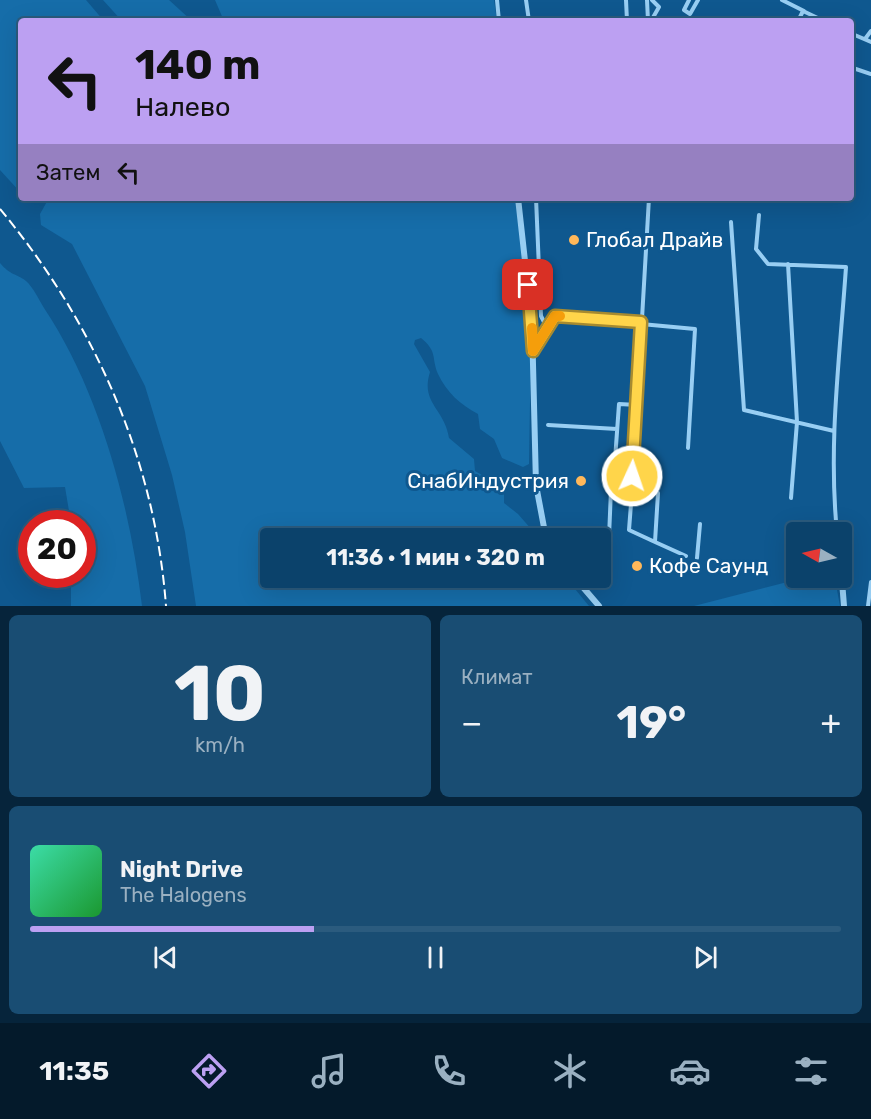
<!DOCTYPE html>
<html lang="ru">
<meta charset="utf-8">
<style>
:root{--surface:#0b426b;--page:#194d73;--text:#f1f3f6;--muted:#9ab0c1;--line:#2b5b7e;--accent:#bca0f2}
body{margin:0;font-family:Rubik,sans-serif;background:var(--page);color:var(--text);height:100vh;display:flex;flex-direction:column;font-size:22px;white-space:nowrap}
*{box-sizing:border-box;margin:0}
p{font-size:20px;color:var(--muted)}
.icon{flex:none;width:33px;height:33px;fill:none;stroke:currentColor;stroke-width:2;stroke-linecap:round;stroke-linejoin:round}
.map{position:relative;height:606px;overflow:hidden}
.panel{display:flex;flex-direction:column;gap:9px;padding:9px;background:#06243b;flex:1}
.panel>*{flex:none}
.guide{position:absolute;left:18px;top:18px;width:836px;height:183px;border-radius:6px;box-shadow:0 6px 24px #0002,0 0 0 2px var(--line);background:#bca0f2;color:#111;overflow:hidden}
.needle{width:39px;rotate:278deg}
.fabs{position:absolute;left:786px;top:522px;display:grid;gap:12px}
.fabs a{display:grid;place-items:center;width:66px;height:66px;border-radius:6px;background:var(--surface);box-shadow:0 6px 24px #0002,0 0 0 2px var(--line);font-size:30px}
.speed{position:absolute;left:18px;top:510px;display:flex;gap:12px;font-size:30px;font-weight:700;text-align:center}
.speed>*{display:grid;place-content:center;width:78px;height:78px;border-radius:50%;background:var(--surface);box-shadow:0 6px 24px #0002,0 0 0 2px var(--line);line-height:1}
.speed .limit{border:9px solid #d22;background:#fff;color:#111}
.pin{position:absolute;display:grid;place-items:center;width:51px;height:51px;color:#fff;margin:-26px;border-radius:12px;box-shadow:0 3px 9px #0006}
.me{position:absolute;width:66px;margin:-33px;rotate:3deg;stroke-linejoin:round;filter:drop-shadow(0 0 4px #0008)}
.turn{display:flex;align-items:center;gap:21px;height:126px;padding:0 18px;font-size:27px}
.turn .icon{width:78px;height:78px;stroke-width:2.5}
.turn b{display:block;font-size:42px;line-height:51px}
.then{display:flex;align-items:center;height:57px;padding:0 18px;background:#0003;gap:12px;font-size:22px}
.big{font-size:45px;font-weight:700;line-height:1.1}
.panel .widget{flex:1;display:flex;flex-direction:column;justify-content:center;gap:9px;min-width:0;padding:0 21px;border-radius:9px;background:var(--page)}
.panel .dial{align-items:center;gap:0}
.dial b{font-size:78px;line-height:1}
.song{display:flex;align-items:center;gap:18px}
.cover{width:72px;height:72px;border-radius:9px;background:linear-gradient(135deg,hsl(160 70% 55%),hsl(130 70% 35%))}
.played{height:6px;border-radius:3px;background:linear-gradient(90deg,var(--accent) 35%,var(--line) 35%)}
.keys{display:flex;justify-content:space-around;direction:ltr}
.heat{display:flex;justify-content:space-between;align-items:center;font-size:33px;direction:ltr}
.panel .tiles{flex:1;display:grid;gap:9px;grid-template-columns:1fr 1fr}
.widget:last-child{grid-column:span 2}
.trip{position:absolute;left:260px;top:528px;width:351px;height:60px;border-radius:6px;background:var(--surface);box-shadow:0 6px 24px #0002,0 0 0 2px var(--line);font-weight:700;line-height:60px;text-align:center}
.menu{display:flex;height:96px;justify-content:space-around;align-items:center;background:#041a2b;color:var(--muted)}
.menu .icon{width:42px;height:42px}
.menu .current{color:var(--accent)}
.menu b{font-size:27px;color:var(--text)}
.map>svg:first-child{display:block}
</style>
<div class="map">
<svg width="871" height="606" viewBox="0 0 871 606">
<rect width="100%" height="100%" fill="#0f588f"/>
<path fill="#166da9" d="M0 0H86L104 21H21V193L0 170Z
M103 0H169L192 21H122Z
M215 0H494L497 21H224Z
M49 198H516L531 340 529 464 523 467 502 458 494 439 480 429 478 414C460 404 447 393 438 374 431 357 438 352 421 338L415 340 414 344 430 372C420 403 445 409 449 438L474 459 475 471 482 475V485L504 493V503L518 514 539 538H270V578H566L589 606H196L185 532 172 475 145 386 72 244 41 225 40 214Z
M0 263C11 276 16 273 26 281 33 287 39 300 44 308 100 392 130 506 142 606H71V575L82 574V524L71 523 65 487 24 488 0 441Z
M799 579 833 585 837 590 840 606H694Z"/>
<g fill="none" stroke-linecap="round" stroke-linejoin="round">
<path stroke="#98cef3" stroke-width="4" d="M497 0 499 21
M526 0 529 21
M626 0 627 21
M647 0 648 21
M689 0 684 10 690 14 698 0
M782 0 804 11
M651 21 659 7 652 0
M798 21 803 11 824 21
M850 33 871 42
M865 39 871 31
M850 67 871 74
M536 198 541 316 547 328
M649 198 632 491 658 493 655 542 686 556
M759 215 756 249 768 264 846 267C840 355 828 444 837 532
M731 222 744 410 834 431
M788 264 797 422 791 498
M534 351 555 316 695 329 688 448
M548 425 617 429
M633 462 615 460 619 404 637 405
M609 537 611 490 632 491 629 530 655 542
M796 538H790L791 567H796
M697 558 700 524
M868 606 871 582"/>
<path stroke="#98cef3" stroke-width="6" d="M518 198 532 324 536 485 546 538
M575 578 599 606
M842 581 844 606"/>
<path stroke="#fff" stroke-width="2" stroke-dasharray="10 4.5" stroke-linecap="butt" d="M0 209C94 322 155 459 166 606"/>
</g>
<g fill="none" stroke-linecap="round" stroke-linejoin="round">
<defs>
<path id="route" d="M528 285 533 351 555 316 641 322 632 476"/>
</defs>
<use href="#route" stroke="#a68a30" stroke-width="15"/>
<use href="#route" stroke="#ffd54a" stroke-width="10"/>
<path stroke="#f59e0b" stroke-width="10" d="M532 328 533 351 555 316H560"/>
</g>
<g fill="#ffb85a" stroke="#0f588f" stroke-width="2">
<circle cx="574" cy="240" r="6"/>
<circle cx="581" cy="481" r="6"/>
<circle cx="637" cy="566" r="6"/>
</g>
<g text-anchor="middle" stroke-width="6" stroke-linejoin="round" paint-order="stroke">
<g font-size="21" fill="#fff" stroke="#0f588f" text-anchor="start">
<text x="586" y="247">Глобал Драйв</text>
<text x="569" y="488" text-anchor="end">СнабИндустрия</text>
<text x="649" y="573">Кофе Саунд</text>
</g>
</g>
</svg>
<div class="fabs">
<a><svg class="needle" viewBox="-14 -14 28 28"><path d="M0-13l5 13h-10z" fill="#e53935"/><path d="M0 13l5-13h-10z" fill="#9ab0c1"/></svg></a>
</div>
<div class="speed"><div class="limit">20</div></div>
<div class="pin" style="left:528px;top:285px;background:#d93025"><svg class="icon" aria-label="arrive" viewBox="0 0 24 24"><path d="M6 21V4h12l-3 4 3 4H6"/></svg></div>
<svg class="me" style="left:632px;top:476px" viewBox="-20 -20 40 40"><circle r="17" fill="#ffd54a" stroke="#fff" stroke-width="3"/><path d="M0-11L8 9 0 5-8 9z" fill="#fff"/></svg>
<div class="trip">11:36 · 1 мин · 320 m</div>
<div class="guide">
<div class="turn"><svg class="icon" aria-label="left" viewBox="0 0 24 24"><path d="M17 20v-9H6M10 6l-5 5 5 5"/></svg><div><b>140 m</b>Налево</div></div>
<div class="then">Затем<svg class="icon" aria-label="left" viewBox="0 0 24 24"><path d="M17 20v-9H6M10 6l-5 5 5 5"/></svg></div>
</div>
</div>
<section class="panel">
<div class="tiles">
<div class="widget dial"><b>10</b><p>km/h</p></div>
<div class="widget"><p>Климат</p>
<div class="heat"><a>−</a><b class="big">19°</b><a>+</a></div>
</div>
<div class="widget">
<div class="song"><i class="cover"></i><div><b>Night Drive</b><p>The Halogens</p></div></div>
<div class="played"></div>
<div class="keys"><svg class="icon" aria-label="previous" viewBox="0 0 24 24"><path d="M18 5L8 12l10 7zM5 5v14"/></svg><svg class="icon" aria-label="pause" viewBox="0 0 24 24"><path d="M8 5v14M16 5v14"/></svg><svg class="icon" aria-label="next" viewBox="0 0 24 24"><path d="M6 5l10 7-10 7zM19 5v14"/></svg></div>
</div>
</div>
</section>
<nav class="menu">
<b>11:35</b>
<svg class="icon current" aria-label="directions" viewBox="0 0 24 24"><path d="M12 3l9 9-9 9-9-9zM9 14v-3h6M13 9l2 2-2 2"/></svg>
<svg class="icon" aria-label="music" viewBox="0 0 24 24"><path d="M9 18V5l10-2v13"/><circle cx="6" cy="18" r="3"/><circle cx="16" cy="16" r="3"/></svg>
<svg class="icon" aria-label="phone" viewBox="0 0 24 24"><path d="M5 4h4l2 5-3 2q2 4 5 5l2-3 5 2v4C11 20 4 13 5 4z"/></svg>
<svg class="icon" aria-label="climate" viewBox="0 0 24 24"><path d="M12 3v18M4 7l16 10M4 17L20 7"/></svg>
<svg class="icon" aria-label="car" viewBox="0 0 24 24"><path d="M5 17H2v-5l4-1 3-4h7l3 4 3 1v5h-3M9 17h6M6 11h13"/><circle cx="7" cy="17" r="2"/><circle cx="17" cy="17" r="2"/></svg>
<svg class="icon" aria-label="filters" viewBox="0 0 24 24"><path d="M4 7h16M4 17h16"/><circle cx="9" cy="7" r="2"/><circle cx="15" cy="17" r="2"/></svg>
</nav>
